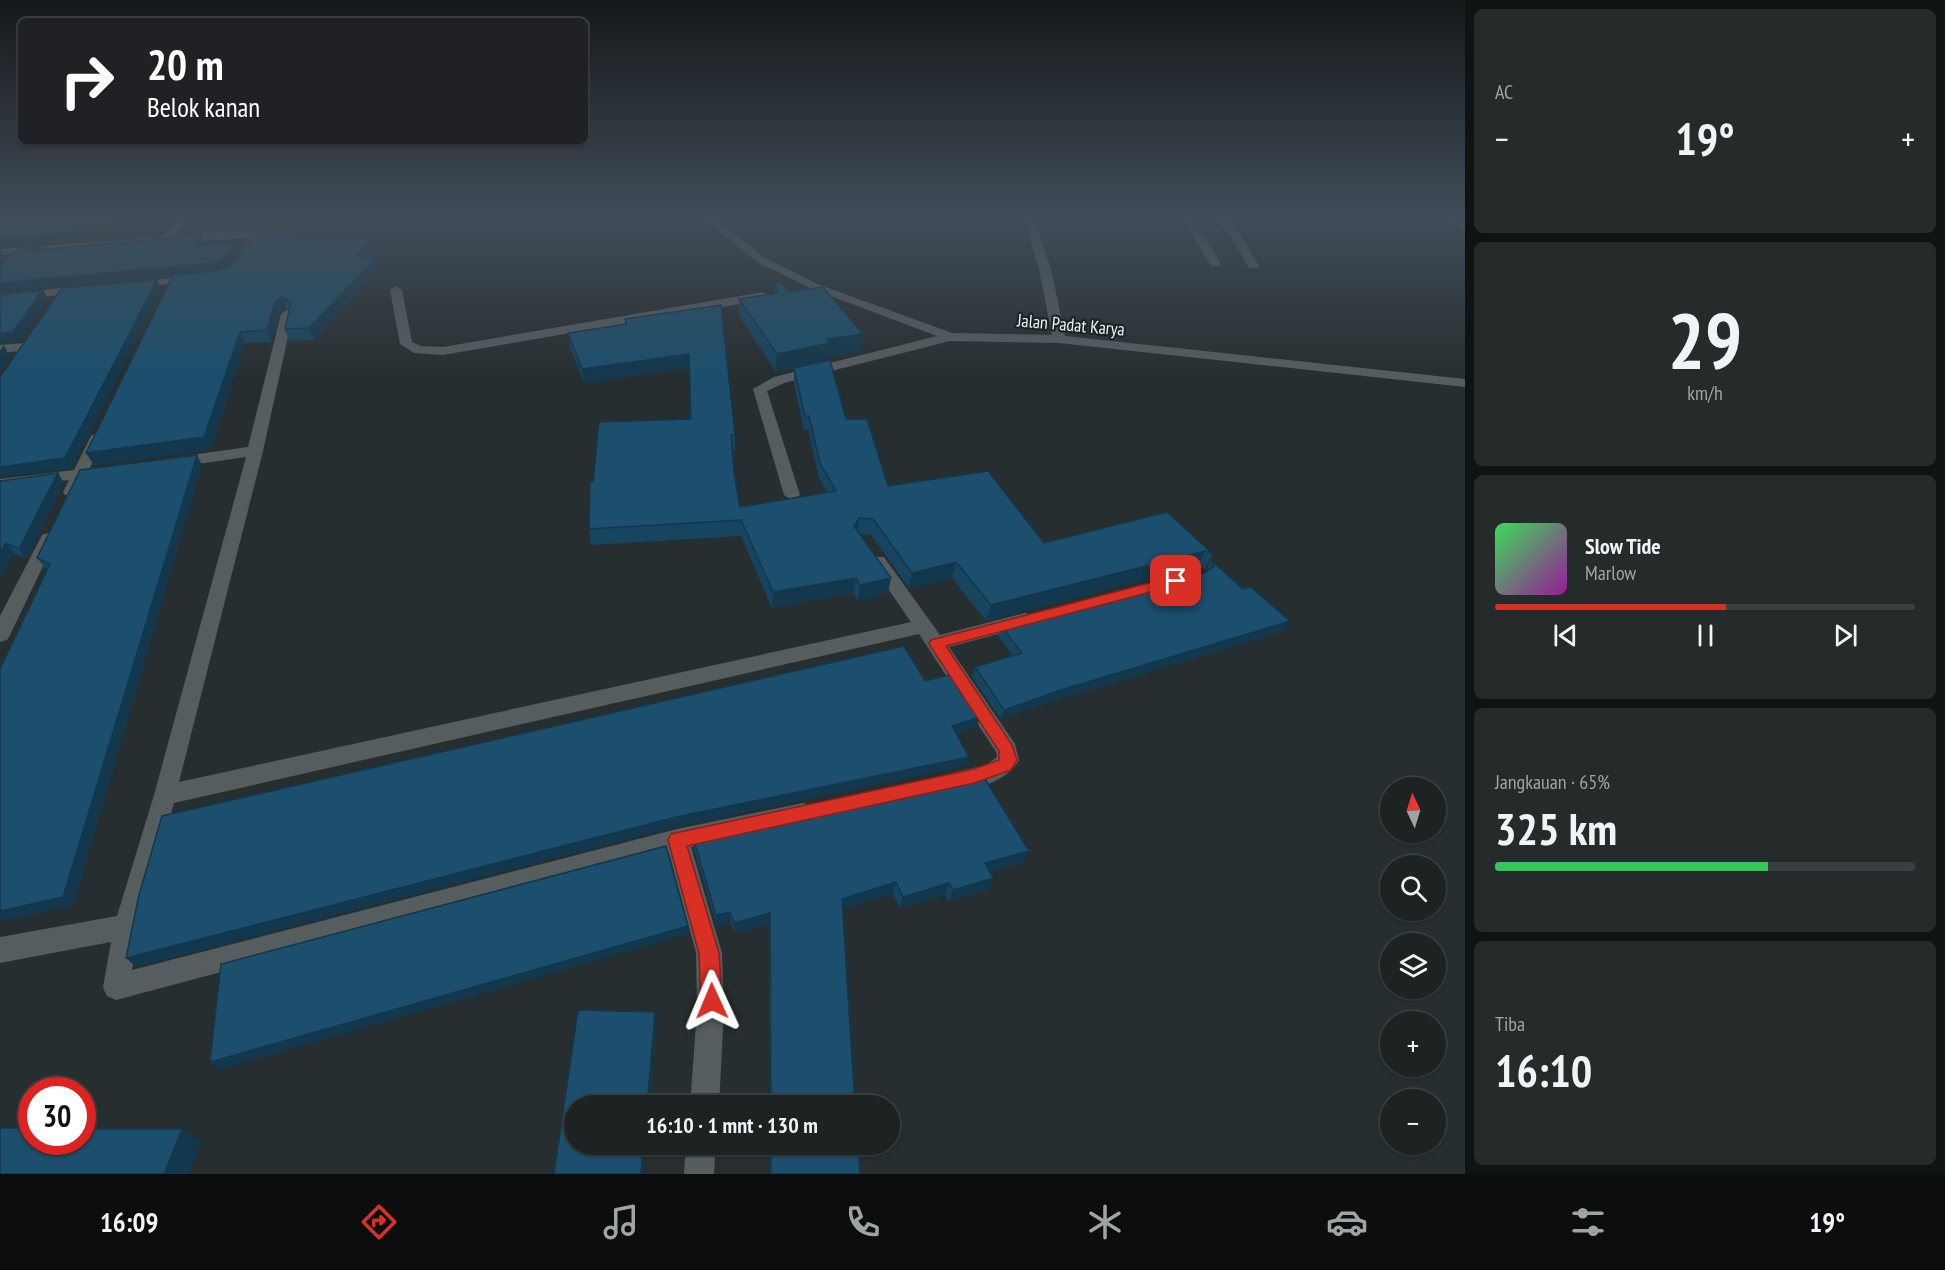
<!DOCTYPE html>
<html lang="id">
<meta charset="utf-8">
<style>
:root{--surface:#1d2223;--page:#252a2b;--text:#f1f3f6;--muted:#a0a4a6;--line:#3b3f41;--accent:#d93025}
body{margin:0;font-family:"PT Sans Narrow",sans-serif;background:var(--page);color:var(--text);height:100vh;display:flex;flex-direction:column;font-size:22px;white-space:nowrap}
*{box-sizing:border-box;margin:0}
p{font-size:20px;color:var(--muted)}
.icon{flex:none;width:33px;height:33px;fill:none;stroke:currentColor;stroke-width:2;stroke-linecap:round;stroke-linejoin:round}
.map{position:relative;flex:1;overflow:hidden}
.side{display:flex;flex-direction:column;gap:9px;padding:9px;background:#101313;width:480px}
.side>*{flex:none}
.top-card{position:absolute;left:18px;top:18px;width:570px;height:126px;border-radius:9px;box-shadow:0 2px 4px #0004,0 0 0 2px var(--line);background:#202124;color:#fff;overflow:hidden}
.needle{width:39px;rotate:356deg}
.fabs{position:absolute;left:1380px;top:777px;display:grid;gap:12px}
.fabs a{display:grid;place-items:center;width:66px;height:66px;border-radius:50%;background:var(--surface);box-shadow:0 2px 4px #0004,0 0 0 2px var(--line);font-size:30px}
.speed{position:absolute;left:18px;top:1077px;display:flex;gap:12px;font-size:30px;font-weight:700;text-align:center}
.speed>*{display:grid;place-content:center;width:78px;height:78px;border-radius:50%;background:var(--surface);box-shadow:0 2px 4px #0004,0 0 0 2px var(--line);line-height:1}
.speed .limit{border:9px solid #d22;background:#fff;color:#111}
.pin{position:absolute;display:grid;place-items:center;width:51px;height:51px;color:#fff;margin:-26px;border-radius:12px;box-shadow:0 3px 9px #0006}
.me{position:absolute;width:66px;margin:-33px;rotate:359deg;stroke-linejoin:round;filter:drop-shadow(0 0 4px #0008)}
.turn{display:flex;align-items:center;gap:21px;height:126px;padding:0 30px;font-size:27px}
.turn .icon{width:78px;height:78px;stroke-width:2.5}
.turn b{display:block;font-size:42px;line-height:51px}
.big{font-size:45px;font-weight:600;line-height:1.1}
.side .tile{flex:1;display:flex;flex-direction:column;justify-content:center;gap:9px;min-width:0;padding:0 21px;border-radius:9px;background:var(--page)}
.side .dial{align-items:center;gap:0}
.dial b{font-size:78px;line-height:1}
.song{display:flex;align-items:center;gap:18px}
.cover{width:72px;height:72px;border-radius:9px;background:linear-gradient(135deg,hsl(130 70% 55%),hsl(300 70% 35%))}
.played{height:6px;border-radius:3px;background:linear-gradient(90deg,var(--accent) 55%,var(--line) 55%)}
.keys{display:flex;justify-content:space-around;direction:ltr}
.heat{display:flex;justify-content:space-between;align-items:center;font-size:33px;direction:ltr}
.charge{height:9px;border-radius:4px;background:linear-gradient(90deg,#34c759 65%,var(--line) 0)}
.trip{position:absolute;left:564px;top:1095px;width:336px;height:60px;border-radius:30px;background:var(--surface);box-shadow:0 2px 4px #0004,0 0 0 2px var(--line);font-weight:600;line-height:60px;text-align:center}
.tabs{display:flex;height:96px;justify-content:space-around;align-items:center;background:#0c0e0e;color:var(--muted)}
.tabs .icon{width:42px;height:42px}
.tabs .on{color:var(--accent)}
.tabs b{font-size:27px;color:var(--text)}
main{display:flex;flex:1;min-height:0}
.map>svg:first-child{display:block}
</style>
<main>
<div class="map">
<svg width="1465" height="1174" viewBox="0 0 1465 1174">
<rect width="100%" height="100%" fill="#272e2f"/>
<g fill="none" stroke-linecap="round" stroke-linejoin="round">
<path fill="#555d5f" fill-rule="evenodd" d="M187 215H198L174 235 235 231 257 233 259 240 247 260 243 261 237 258 248 238 0 255V249L159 237Z
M699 215H710L765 258 820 285 952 333 1052 335 1039 269 1023 215H1033L1051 269 1065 336 1465 379V387L1059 343 950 341 784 383 767 391 800 495 792 500 784 495 753 389 774 377 937 336 812 289 757 262Z
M1180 215H1190L1221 264 1219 266H1211Z
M1214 215H1224L1240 234 1259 266 1257 268H1249L1230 235Z
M1443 215H1454L1465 225V233Z
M193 276 199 279 197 281 134 288 128 285 134 282Z
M83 286 87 288V292L0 302V294Z
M396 286 402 290 412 342 421 346 443 347 763 292 769 296 763 300 443 355 414 353 400 344 390 290Z
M287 310 293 314 263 451 179 782 911 622 869 561 872 557H884L940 635 1025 613 1032 615 1034 620 1032 625 949 647 1015 744 1019 760C1009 780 972 794 951 787L948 780 951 773 986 765 997 757 996 752 919 634 174 803 139 927 132 970 677 829 803 803 811 806 814 813 811 820 803 823 691 847 722 953 724 1010 719 1106H690L697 1010 696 953 669 853 116 1000 107 996 103 987 111 942 0 963V937L117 916 154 795 246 457 177 467 169 462 177 457 248 447 281 314Z
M24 343 29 344 30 347 29 350 0 353V345Z
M98 432 105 436 90 468 98 473 96 476 85 478 77 495H65L63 492 69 480 0 489V479L74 470 91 436Z
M48 533 54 535 56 539 10 635 7 640 0 642V616L40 539 42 535Z
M686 1144H716L714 1174H684Z"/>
</g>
<path fill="#17445e" d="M371 240 375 251 369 256 377 257 380 268 314 340 289 341 285 329 289 310 286 308 279 313 272 342 245 343 211 449 94 465 173 276 0 292 40 245 42 250 204 243 203 245 239 250 226 267Z
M775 283 863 334 861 351 829 357 828 360 846 419 888 486 1044 543 1167 512 1213 554 1205 569 1197 567 986 621 952 578 909 588 871 535 860 534 888 593 858 601 853 593 772 608 741 536 591 545 589 529 593 482 691 419 689 368 584 383 570 347 568 333 625 324V319L721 305 735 435V450H732L734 473 740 507 827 492 819 478 808 430 804 431 794 383V368L806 366 776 372 739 316V299L775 294Z
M197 455 202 465 73 906 47 569 45 568 37 558Z
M0 481 64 483 26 559 13 553 0 577Z
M1211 560 1243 589 1290 621 1284 631 1057 700 1001 719 972 677 975 667 1013 656 998 636 1001 626 1204 573 1207 571 1206 570Z
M693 837 1024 862 990 872 993 878 988 890 949 901 945 895 900 908 893 894 842 909 855 1106H770L769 924 734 934 731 923 717 927 694 849Z
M770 1144H858L860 1174H770Z"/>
<path fill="#13374c" d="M104 215H118L98 231 73 241 0 247V239Z
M201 235 204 243 199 254 195 246Z
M371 240 375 251 359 267 356 256Z
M235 242 239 250 226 268 216 272 0 292V283Z
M40 245 44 254 26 251Z
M0 249 4 257 0 262Z
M377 257 380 268 314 340 309 328Z
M157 280 161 289 72 468 0 477V467Z
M43 290 48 299 19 341 0 343V334Z
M282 297 286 308 279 313 272 342 267 330 275 302Z
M240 332 245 343 211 449 94 465 86 453Z
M863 334 861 351 829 357 828 361 776 372 777 354 827 339Z
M4 345 9 355 0 369V351Z
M689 354V368L584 383 582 369Z
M197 455 202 465 73 906 0 922V911Z
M58 473 64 483 26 559 19 549Z
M859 518 857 534 854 526Z
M6 543 13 553 0 577V553Z
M1205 551 1197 567 986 621 991 605Z
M956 562 952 578 909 588 912 573Z
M856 578 853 593 772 608 773 592Z
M891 578 888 593 858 601 860 585Z
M1290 621 1284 631 1057 700 1001 719 1004 710 1061 690Z
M980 717 977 727 949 736 952 726Z
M969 757 966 766 676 827 136 967 126 958 676 817Z
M1029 851 1024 862 980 875 985 863Z
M993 878 988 890 949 901 953 890Z
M896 882 893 894 840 910 842 899Z
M949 883 945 895 900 908 903 897Z
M730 912 731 923 717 927 716 915Z
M770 913 769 924 734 934V923Z
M688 926 689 934 219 1070 210 1062Z
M655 1012 656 1020 649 1106H647Z
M182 1129 201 1142 189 1174H164Z
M643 1144H645L643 1174H641Z"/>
<path fill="#1b4f6d" stroke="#13374c" stroke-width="1.5" d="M0 215H104L93 223 69 233 0 239Z
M201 235 195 246 235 242 222 260 213 263 0 283V266L20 247 40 245 26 251Z
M278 236 371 240 356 256 377 257 309 328 285 329 291 302 282 297 275 302 267 330 240 332 204 437 86 453 173 275 215 271 231 265 252 238Z
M157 280 65 458 0 467V377L62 288Z
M782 282 789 292 823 287 863 334 827 339 830 343 777 354 739 299 778 293 775 283Z
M43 290 13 332 0 334V295Z
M721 305 735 435H731L734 473 740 507 836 491 820 463 809 416H805L794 368 830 360 846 419H867L888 486 988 471 1044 543 1167 512 1213 554 1205 551 991 605 956 562 912 573 873 519 859 518 854 526 891 578 860 585 856 578 773 592 741 520 589 529 590 482H593L599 422 691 419 689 354 582 369 568 333 627 324 625 319Z
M197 455 63 897 0 911V669L50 564 37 558 80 470Z
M58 473 19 549 6 543 0 553V481Z
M1211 560 1243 589 1251 587 1290 621 1061 690 1004 710 975 667 1022 653 1001 626 1204 573 1214 566Z
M904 646 925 681 952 674 980 717 952 726 969 757 676 817 126 958 139 895 162 816Z
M982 774 1029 851 985 863 993 878 953 890 949 883 903 897 896 882 842 899 855 1106H771L770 913 734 923 730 912 716 915 693 837Z
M666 846 688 926 210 1062 221 964Z
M578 1010 655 1012 647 1106H574V1144H643L641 1174H554Z
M0 1128H32V1142H82V1129H182L164 1174H0Z
M771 1144H858L860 1174H771Z"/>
<linearGradient id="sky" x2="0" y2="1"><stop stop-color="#15191a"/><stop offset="0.57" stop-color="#414c58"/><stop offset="1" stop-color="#414c58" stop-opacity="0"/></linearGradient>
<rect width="1465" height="379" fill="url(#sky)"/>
<path fill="#d93025" stroke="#8d1f18" stroke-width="1.5" d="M1176 576 1181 578 1183 581 1181 584 946 646 1012 745 1017 760 1011 770 974 783 687 846 719 953 722 1001 719 1008 712 1011 704 1008 701 1001 699 953 668 840 671 834 974 769 999 760V751L931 647 929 643 931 640Z"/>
<g text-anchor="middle" stroke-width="4.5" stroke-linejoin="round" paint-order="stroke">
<g font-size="18" fill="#edf2f3" stroke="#1d2426">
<text transform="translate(1071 325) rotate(5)" y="6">Jalan Padat Karya</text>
</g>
</g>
</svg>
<div class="fabs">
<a><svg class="needle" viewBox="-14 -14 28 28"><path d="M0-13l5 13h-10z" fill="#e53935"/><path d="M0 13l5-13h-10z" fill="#a0a4a6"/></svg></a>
<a><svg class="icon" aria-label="search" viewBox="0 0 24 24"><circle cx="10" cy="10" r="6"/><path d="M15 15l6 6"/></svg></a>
<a><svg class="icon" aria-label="layers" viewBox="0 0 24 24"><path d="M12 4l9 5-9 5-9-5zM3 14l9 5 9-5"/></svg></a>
<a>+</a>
<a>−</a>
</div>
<div class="speed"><div class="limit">30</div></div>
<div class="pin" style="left:1176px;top:581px;background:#d93025"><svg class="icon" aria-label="arrive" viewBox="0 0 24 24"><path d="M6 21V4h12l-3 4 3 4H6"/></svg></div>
<svg class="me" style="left:712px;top:1001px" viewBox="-20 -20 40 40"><path d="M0-17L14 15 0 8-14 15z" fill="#d93025" stroke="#fff" stroke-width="4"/></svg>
<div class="trip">16:10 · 1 mnt · 130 m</div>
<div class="top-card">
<div class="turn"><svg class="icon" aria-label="right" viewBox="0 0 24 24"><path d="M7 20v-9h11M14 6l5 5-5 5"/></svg><div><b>20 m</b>Belok kanan</div></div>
</div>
</div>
<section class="side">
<div class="tile"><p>AC</p>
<div class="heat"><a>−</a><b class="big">19°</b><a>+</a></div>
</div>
<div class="tile dial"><b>29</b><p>km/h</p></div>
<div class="tile">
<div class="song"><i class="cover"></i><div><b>Slow Tide</b><p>Marlow</p></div></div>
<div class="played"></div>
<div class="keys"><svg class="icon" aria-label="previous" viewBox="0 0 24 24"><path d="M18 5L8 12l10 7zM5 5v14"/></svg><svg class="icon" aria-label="pause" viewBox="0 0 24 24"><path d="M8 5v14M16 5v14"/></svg><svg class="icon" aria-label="next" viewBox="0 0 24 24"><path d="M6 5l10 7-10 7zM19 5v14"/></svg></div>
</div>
<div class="tile"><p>Jangkauan · 65%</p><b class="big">325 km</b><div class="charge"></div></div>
<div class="tile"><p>Tiba</p><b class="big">16:10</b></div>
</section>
</main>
<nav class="tabs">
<b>16:09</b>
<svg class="icon on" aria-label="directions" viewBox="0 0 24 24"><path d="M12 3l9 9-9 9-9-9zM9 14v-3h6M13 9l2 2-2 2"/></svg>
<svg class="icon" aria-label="music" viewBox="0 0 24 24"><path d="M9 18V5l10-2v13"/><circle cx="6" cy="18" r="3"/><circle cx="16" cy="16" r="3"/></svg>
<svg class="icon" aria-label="phone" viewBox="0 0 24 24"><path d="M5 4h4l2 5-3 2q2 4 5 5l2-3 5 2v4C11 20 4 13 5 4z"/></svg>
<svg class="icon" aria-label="climate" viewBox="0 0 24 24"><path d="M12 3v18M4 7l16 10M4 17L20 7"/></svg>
<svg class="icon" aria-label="car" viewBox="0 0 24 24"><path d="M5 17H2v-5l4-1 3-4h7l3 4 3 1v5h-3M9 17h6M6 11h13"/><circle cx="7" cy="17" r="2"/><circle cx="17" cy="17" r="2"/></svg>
<svg class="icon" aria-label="filters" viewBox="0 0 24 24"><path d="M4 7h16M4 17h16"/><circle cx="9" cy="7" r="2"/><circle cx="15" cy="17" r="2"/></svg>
<b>19°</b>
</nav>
